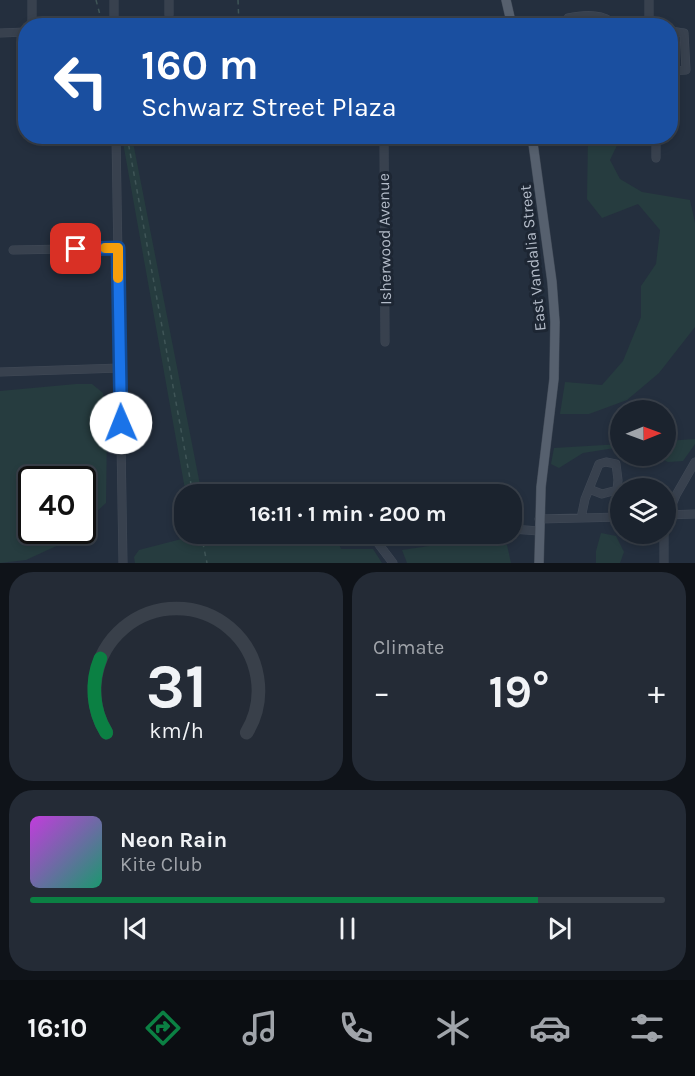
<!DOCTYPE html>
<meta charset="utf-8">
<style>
:root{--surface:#1b232e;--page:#242b36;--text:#f1f3f6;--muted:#a0a4aa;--line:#39404a;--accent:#0b8043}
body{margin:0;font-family:Karla,sans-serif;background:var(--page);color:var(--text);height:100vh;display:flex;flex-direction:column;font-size:22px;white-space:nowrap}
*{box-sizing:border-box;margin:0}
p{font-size:20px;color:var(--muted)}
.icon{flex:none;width:33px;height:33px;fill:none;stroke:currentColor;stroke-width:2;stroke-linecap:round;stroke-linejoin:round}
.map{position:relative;height:563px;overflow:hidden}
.sheet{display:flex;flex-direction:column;gap:9px;padding:9px;background:#0f1319;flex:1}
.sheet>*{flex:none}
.guide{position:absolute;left:18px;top:18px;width:660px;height:126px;border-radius:24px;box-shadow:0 3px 9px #0003,0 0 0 2px var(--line);background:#1a4fa0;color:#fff;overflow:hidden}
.needle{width:39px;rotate:89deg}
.controls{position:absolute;left:610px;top:400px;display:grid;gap:12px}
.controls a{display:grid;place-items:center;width:66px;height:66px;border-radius:50%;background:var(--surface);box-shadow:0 3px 9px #0003,0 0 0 2px var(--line);font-size:30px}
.speed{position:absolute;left:18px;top:466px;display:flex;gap:12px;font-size:30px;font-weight:700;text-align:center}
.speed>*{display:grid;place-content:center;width:78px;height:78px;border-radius:50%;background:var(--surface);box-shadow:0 3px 9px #0003,0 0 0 2px var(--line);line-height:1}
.speed .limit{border:3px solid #111;border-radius:9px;background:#fff;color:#111}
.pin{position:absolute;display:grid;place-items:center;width:51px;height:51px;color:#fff;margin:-26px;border-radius:12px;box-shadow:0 3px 9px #0006}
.me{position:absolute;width:66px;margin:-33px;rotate:359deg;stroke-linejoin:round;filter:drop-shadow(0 0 4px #0008)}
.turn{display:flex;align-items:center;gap:21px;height:126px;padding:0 24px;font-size:27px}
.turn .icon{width:78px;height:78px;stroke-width:2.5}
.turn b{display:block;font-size:42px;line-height:51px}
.big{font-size:45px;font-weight:700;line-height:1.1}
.sheet .widget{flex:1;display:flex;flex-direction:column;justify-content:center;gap:9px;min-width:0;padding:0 21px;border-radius:24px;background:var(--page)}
.sheet .dial{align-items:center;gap:0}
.dial svg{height:156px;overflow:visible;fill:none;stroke:var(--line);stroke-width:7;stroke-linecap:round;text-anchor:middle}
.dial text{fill:var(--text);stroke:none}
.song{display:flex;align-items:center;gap:18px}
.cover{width:72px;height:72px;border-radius:9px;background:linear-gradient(135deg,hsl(290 70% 55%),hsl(160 70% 35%))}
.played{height:6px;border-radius:3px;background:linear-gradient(90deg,var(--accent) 80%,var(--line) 80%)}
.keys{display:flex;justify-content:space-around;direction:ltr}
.heat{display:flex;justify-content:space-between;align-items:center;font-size:33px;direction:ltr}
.sheet .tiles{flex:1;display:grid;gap:9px;grid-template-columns:1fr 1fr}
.widget:last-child{grid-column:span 2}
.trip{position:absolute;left:174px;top:484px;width:348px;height:60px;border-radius:24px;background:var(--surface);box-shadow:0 3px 9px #0003,0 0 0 2px var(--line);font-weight:700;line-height:60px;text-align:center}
.dock{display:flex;height:96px;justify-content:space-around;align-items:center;background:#0b0e12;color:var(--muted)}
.dock .icon{width:42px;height:42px}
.dock .on{color:var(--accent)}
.dock b{font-size:27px;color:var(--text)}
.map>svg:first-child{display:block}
</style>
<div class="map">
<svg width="695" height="563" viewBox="0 0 695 563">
<rect width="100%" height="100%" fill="#242f3e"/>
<path fill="#263c3f" d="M122 137H132L202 495H186Z
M588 137H621L610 160 620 179 642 192 690 200 695 223V327L659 373 627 400 589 414H560L565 382 602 385 623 361 641 317V286L656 264 660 230 638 204 602 218 587 199Z
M76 384H92L103 393 107 431 106 503 83 524 82 480H32V531H72L65 542 26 560 0 563V391Z
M695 439V444L683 461 668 462 656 456H666V441Z
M621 444V447L583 453 559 468 551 464 554 448Z
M601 533 616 536 624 552 620 563H596V551Z
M193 534H209L210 537 230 534H335L341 549H373L382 563H135L134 557 139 550 193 536Z
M463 541 507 545 511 563H407L402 550Z"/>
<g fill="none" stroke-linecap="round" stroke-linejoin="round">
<defs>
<path id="minor" d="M32 0V26
M114 0V26
M649 0V26
M169 15V0
M564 26 568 18C581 15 598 13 610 21V26
M670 31 684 33 686 70 670 71
M0 33 26 32
M116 136 123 563
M384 136 385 342
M656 136V158
M13 250 118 248
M0 372 120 368
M666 515 695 514
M581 518 585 499 599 464 606 462 616 464 618 480 617 490 602 494 589 489
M539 519 621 517
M666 520 676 495 695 462
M512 529 539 531
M371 534 393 563
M664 563V534"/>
<path id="major" d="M506 0 512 26
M532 136 552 282 555 322 554 379 541 487 539 563"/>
</defs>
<use href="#minor" stroke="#414a57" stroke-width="9"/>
<use href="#major" stroke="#414a57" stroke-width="10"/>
<path stroke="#3f5557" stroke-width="1.5" stroke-dasharray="4.5 4.5" stroke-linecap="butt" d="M96 0 103 26
M238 0 239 26
M122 20 138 23 164 21
M172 22 186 26
M125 26V20
M127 136 193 495
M201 534 207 563"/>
<use href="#minor" stroke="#38414e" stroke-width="8"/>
<use href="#major" stroke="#56606e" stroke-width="9"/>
</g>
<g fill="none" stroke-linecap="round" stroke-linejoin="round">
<defs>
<path id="route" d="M76 249 118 248 121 423"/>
</defs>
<use href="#route" stroke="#114b97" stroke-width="15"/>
<use href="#route" stroke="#1a73e8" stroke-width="10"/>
<path stroke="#f59e0b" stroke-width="10" d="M105 248H118V278"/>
</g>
<g text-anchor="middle" stroke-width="6" stroke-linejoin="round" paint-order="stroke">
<g font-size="16" fill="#b4bcc9" stroke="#1d2633">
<text transform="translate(384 239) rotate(-91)" y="6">Isherwood Avenue</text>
<text transform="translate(532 258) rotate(-96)" y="6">East Vandalia Street</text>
</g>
</g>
</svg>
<div class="controls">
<a><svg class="needle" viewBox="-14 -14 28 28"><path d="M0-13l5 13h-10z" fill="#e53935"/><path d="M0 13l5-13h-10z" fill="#a0a4aa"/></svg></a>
<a><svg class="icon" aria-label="layers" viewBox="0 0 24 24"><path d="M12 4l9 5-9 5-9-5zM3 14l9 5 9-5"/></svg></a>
</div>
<div class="speed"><div class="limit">40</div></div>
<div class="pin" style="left:76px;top:249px;background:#d93025"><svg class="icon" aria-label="arrive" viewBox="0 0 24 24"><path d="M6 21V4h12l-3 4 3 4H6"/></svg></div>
<svg class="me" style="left:121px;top:423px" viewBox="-20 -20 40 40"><circle r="19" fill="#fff"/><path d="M0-13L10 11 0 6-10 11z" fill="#1a73e8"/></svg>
<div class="trip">16:11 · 1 min · 200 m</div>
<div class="guide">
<div class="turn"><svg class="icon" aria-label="left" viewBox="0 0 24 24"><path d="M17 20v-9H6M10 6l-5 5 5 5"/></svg><div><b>160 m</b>Schwarz Street Plaza</div></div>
</div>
</div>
<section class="sheet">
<div class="tiles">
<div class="widget dial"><svg viewBox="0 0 100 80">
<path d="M14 69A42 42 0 1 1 86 69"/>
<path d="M14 69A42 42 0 0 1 11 31" stroke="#0b8043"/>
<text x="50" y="56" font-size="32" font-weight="700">31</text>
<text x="50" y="72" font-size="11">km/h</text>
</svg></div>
<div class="widget"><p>Climate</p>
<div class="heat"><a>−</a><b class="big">19°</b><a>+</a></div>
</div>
<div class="widget">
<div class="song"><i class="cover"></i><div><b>Neon Rain</b><p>Kite Club</p></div></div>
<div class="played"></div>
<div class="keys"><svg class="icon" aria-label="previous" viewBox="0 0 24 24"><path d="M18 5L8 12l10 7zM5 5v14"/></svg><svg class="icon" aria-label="pause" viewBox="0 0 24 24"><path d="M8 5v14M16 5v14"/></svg><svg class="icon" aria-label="next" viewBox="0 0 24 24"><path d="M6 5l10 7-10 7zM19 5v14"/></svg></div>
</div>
</div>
</section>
<nav class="dock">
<b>16:10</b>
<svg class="icon on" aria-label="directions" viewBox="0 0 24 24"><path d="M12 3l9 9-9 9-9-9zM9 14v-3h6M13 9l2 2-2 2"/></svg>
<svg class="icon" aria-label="music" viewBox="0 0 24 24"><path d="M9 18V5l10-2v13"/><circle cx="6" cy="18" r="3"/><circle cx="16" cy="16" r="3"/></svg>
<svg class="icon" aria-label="phone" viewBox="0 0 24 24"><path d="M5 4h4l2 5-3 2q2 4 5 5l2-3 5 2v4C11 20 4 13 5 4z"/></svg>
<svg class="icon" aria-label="climate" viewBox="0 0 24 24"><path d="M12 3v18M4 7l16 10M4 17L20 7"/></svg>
<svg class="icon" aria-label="car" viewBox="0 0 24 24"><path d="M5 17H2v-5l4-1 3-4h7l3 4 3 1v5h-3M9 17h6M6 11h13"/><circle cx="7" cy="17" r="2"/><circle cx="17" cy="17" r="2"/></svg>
<svg class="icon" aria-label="filters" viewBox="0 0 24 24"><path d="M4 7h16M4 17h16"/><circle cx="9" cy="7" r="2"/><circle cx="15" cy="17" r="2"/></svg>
</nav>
